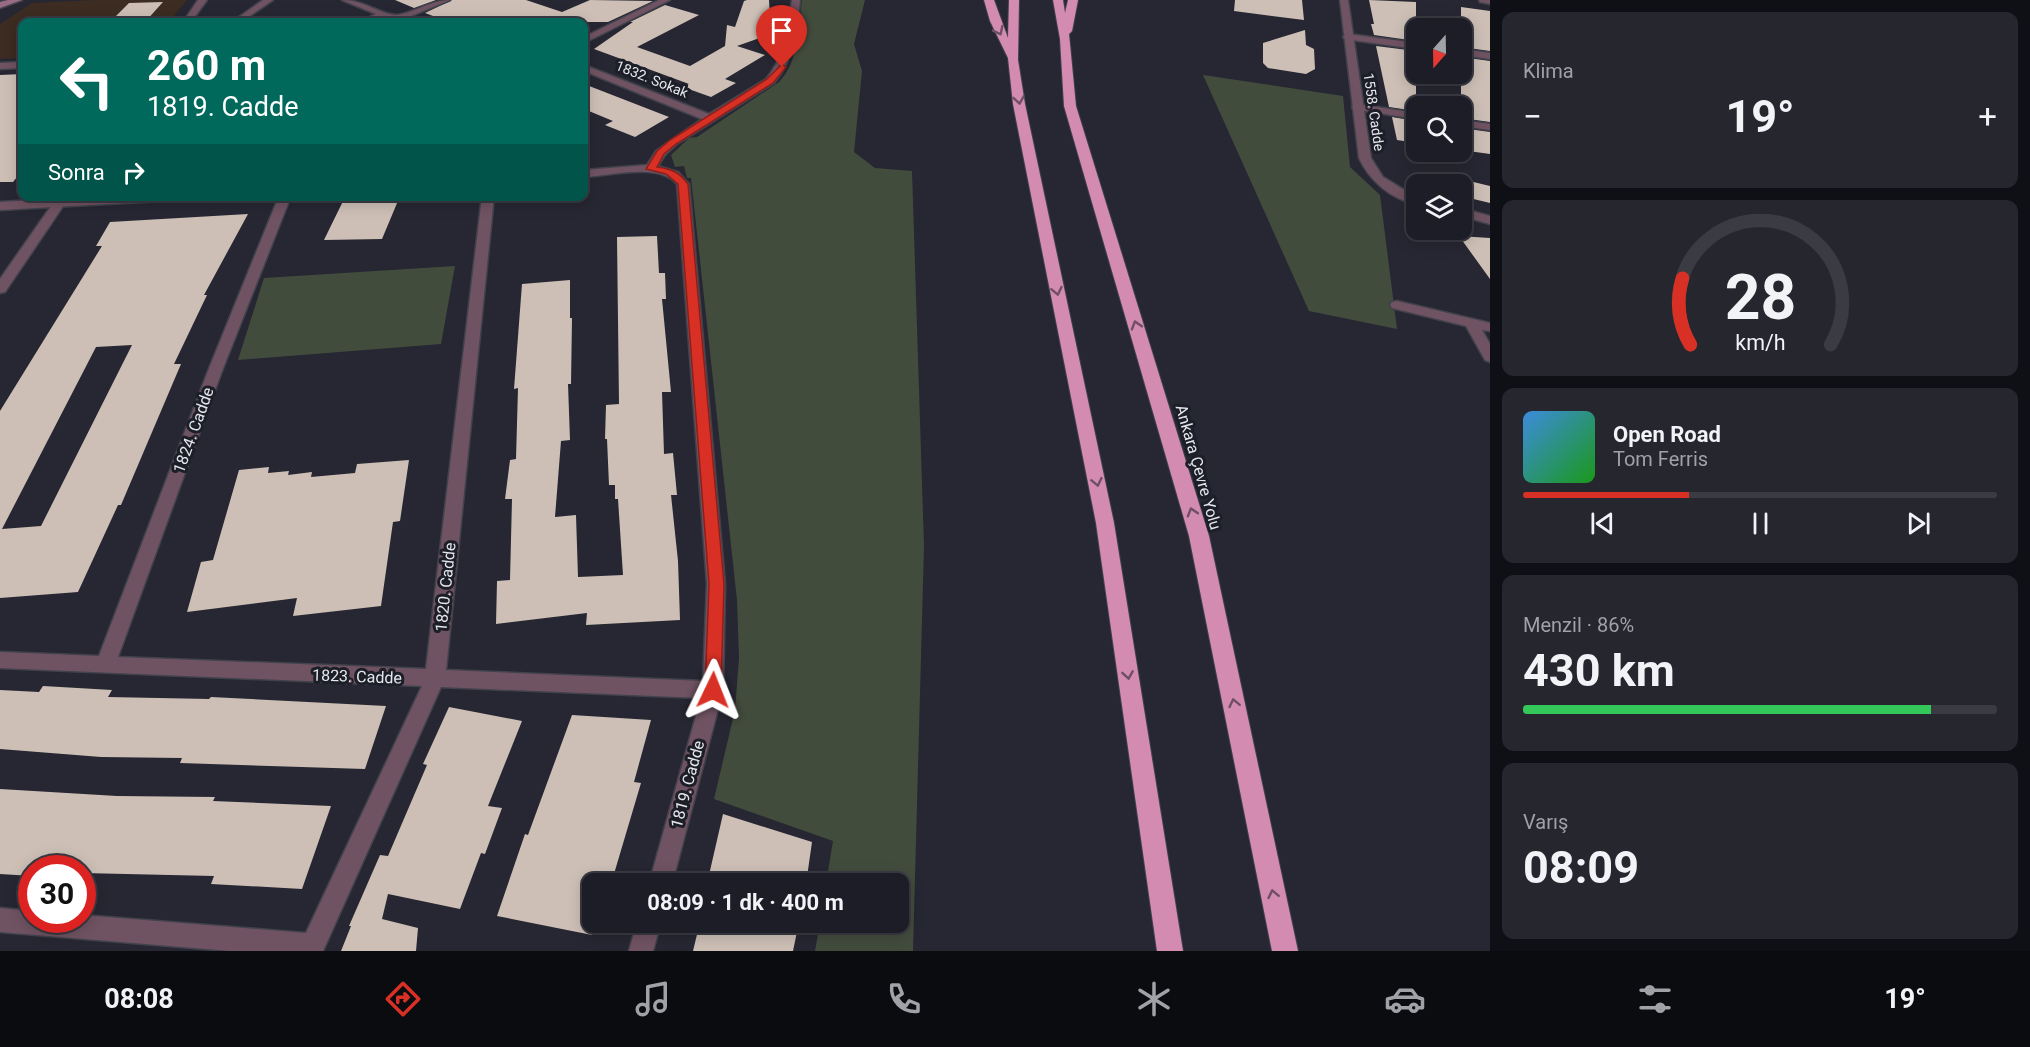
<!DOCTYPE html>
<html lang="tr">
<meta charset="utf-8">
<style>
:root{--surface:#1c1d26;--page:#25262e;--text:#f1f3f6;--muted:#a0a2a7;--line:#3a3b43;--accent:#d93025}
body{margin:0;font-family:Roboto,sans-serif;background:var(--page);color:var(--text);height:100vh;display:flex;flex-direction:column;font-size:22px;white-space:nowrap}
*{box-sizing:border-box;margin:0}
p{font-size:20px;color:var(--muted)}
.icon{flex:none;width:33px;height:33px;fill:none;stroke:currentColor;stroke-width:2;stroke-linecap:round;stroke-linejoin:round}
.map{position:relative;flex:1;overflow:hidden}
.details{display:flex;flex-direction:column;gap:12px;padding:12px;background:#0f1015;width:540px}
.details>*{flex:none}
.top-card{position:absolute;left:18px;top:18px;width:570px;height:183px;border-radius:12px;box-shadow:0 3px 15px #0003,0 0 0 2px var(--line);background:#00695c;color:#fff;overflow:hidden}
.needle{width:39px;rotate:200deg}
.tools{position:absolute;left:1406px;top:18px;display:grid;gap:12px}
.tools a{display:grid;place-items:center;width:66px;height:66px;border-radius:12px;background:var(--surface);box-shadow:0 3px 15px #0003,0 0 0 2px var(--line);font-size:30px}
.speed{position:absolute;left:18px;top:855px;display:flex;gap:12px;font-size:30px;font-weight:700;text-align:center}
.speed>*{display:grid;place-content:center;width:78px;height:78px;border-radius:50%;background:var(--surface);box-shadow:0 3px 15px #0003,0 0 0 2px var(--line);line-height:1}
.speed .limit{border:9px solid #d22;background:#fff;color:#111}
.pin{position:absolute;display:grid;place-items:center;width:51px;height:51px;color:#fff;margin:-62px -26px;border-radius:50% 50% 50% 0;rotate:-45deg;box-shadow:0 0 6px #0007}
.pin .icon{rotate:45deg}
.me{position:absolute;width:66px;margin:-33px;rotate:2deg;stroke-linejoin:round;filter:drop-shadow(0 0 4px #0008)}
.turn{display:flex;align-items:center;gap:21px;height:126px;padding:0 30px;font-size:27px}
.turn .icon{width:78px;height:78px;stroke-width:2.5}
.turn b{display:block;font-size:42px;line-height:51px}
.then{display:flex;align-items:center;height:57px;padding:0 30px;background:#0003;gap:12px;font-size:22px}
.big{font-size:45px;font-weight:700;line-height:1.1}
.details .card{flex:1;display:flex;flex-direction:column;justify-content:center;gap:9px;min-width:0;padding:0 21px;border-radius:12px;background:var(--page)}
.details .dial{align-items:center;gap:0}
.dial svg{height:156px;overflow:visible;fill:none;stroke:var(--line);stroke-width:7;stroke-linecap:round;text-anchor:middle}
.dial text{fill:var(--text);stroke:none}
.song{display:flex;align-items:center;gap:18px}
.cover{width:72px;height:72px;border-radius:9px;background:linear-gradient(135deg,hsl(210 70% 55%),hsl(120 70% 35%))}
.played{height:6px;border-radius:3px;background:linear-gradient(90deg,var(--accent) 35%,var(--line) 35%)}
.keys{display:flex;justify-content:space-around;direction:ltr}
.heat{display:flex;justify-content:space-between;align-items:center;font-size:33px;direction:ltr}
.charge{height:9px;border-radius:4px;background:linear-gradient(90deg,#34c759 86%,var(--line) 0)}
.trip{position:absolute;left:582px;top:873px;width:327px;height:60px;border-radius:12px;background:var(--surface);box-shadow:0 3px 15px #0003,0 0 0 2px var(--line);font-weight:700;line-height:60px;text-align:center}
.dock{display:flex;height:96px;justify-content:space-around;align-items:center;background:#0b0c0f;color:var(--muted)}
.dock .icon{width:42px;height:42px}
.dock .current{color:var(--accent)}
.dock b{font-size:27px;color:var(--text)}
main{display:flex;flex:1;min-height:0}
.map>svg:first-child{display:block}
</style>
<main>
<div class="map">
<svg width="1490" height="951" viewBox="0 0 1490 951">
<rect width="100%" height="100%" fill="#262732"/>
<path fill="#3c2c21" d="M94 0H187L169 22H22V58L0 59V24L32 3Z"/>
<path fill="#424c3d" d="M802 0H865L854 44 862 71 854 152 875 168 912 171 924 546 913 951H815L820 923 898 922V884L826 883 833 841 714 799 735 710 739 658 737 600 691 178H687L684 166 675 167 671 155 689 138 697 137 779 82C799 62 798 27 802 0Z
M1203 75 1343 96 1350 167 1380 195 1397 329 1309 311Z
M455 266 441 344 238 360 264 278Z"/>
<path fill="#cdbfb6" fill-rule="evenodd" d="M395 0H436L414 8Z
M452 0H526L562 12 590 0 653 1 608 22H449L425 13Z
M747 0H769L771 34 737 46 765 55 725 79 736 83 711 97 683 87 689 84 594 49 633 22H630L665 5 699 15 637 47 690 66 725 46 727 25 735 27 744 1Z
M1235 0H1302L1304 20 1234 11Z
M1369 0 1416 2V41L1374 35 1371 24H1374Z
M163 2 145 22H110L129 3Z
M1461 7 1490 11V51L1461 47Z
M1305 30 1306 45 1314 49 1315 69 1306 74 1268 68 1263 63V43Z
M1376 46 1416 51V111L1389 107Z
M1461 57 1490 61V122L1461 118Z
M22 74V171L13 182H0V75Z
M584 84 669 117 635 137 605 125 613 121 584 109Z
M1392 117 1416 121V143L1397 140Z
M1461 128 1490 132V154L1461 150Z
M1461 179 1490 186V203L1461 196Z
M400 196 382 239 324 240 345 197Z
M248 214 204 295H207L174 364H181L121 505H118L78 592 0 598V411L102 246H96L110 222ZM132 345 41 526 2 529 96 347Z
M657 236 659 273H665L666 299H662L671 392H662L664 454 673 453 677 495H671L678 561 680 620 586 625 587 613 496 624 497 581 510 580 512 499H505L510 460 516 459 518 388 514 389 522 284 570 280V318H572L571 384H568L570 440 561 441 555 517 576 515 578 577 623 575 618 499H615V485H609L607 439H605L606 405 619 404 617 237Z
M1459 236 1490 238V279Z
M409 460 400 521 393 522 381 606 293 616 297 598 187 612 201 562 213 560 239 470 269 467 268 473 289 471 288 475 312 472 311 477 355 473 357 464Z
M43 686 112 690 108 697 209 699 211 697 386 706 365 769 180 763 182 758 101 757 0 749V690L39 692Z
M449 707 522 721 488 806 502 808 485 854 481 853 460 909 388 894 382 919 418 928 416 951H341L351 926H349L380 855 388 856 427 765 423 764Z
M572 715 651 720 634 782 641 783 611 884H592V935L497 916 525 834 528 835Z
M0 789 117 796 215 797 213 801 331 806 302 889 211 884 214 876 82 873V868H32V876L0 874Z
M723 814 812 842 806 884H757L709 875Z
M700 922H799L793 951H693Z"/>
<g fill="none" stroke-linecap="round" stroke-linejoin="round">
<defs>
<path id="minor" d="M263 0H273L241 22H232Z
M342 0C364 0 379 14 396 15 409 15 431 0 450 0L406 18 412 22C403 22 391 16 383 18 374 19 367 22 358 22L376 14Z
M659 0H670L584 43V37Z
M792 0H800C797 30 794 59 774 83L677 144 665 155 658 166 678 172 689 184 725 584 723 690 672 884H649L701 698 441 687 323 951H230L0 932V908L32 911V920H82V915L306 933 422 686 0 668V652L99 656 208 371 279 196H291L222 371 118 657 426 669 482 196H494L446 670 703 681 707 584 677 184C659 162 609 176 584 177V170L647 165 656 151 702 119 584 71V65L709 114 766 79C785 57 787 28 792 0Z
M1479 0H1490V4L1480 2Z
M1348 34 1416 43V49L1345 39 1343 37Z
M1461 49 1490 53V59L1461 55Z
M22 62V68L0 69V63Z
M1357 104 1416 113V119L1353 109 1352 107Z
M1461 120 1490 124V130L1461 126Z
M105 196H185L179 200 0 210V202Z
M1397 301 1490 323V331L1482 330 1490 344V362L1485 360 1466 326 1392 308 1390 305 1392 302Z
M637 922H661L653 951H629Z"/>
<path id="tertiary" d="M198 0H207L191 22H183Z
M1340 0H1348L1371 158 1383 177 1416 197V205C1391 198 1370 182 1359 158Z
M58 196H70L5 292 0 293V279Z
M1461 208 1490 216V224L1461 216Z"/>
<path id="secondary" d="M8 0H22L0 8V2Z"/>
<path id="motorway" d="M984 0H994L1008 38 1009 0H1019L1018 60 1025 104 1114 523 1183 951H1157L1096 523 1013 104 1008 58 990 21Z
M1053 0H1063L1065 13 1068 0H1078L1072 31 1069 34 1076 106 1209 536 1298 951H1272L1189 536 1064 106 1060 39Z"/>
</defs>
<use href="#minor" stroke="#41424c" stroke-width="3"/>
<use href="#tertiary" stroke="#41424c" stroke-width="3"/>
<use href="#secondary" stroke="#41424c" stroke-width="3"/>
<use href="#motorway" stroke="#41424c" stroke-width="2"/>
<use href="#minor" fill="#705362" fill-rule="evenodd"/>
<use href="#tertiary" fill="#705362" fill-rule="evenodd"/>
<use href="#secondary" fill="#996a83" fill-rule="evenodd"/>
<use href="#motorway" fill="#d48bb2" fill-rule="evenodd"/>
</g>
<defs><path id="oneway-chevron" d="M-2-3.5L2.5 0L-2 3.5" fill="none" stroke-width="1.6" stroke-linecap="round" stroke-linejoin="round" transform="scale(1.5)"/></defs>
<g stroke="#6f4f66">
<use href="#oneway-chevron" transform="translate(999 31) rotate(64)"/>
<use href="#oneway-chevron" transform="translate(1019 100) rotate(81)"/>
<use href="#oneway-chevron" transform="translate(1057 291) rotate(78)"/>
<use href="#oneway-chevron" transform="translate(1136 325) rotate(-107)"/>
<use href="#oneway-chevron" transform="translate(1097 482) rotate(78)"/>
<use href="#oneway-chevron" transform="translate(1192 512) rotate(-107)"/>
<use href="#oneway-chevron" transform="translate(1128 675) rotate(81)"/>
<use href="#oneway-chevron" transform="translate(1234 703) rotate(-102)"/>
<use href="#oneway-chevron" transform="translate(1273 894) rotate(-102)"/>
</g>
<path fill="#d93025" stroke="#8d1f18" stroke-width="1.5" d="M782 64 786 67 773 83 676 144 664 154 657 167C672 169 679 172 688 184L724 584 721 690 719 695 713 697 707 695 705 690 709 584 678 184 666 174 646 169 657 151 670 140 767 79Z"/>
<g text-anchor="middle" stroke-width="6" stroke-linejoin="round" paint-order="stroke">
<g font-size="14" fill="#e5e6ee" stroke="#1c1e28">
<text transform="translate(652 79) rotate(22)" y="5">1832. Sokak</text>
<text transform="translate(1374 112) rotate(82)" y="5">1558. Cadde</text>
</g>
<g font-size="16" fill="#e5e6ee" stroke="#1c1e28">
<text transform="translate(193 430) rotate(-70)" y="6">1824. Cadde</text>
<text transform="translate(1199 467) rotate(74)" y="6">Ankara Çevre Yolu</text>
<text transform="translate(445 587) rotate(-84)" y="6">1820. Cadde</text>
<text transform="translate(357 676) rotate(2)" y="6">1823. Cadde</text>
<text transform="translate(687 784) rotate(-75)" y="6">1819. Cadde</text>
</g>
</g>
</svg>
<div class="tools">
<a><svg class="needle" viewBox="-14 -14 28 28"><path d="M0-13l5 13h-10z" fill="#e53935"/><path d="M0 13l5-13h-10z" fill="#a0a2a7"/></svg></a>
<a><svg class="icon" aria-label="search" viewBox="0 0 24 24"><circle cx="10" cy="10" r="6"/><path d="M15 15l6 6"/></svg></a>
<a><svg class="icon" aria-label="layers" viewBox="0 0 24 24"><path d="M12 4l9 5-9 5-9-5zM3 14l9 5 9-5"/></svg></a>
</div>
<div class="speed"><div class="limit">30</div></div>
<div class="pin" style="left:782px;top:67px;background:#d93025"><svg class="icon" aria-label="arrive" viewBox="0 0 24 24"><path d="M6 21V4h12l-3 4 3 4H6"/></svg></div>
<svg class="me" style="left:713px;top:690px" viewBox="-20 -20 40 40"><path d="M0-17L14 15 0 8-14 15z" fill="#d93025" stroke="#fff" stroke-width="4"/></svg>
<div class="trip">08:09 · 1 dk · 400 m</div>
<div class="top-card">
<div class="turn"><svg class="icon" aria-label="left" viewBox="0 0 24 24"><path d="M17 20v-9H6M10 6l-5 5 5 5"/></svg><div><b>260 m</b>1819. Cadde</div></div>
<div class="then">Sonra<svg class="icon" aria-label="right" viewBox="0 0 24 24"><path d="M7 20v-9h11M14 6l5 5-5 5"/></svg></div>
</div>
</div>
<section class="details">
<div class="card"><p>Klima</p>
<div class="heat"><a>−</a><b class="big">19°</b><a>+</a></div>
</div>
<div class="card dial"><svg viewBox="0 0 100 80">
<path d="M14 69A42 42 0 1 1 86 69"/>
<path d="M14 69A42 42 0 0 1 10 35" stroke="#d93025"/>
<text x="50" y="56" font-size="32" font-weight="700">28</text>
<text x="50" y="72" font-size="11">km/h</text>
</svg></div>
<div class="card">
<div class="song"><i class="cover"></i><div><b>Open Road</b><p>Tom Ferris</p></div></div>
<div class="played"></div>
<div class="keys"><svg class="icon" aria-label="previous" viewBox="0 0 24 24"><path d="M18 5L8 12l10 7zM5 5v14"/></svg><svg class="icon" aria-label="pause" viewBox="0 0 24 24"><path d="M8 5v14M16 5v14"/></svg><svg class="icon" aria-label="next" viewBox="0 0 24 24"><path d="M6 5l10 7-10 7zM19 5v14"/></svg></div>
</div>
<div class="card"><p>Menzil · 86%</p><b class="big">430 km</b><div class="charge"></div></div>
<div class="card"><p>Varış</p><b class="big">08:09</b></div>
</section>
</main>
<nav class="dock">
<b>08:08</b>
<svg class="icon current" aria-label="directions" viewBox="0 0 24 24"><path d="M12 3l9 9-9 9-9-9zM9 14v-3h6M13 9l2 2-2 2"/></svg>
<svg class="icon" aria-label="music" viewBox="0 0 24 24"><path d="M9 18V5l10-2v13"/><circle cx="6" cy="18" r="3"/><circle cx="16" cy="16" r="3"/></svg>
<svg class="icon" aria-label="phone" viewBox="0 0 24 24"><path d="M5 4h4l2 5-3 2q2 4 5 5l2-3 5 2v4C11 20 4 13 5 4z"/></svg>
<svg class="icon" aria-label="climate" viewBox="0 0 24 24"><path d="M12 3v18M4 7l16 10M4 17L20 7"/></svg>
<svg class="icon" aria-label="car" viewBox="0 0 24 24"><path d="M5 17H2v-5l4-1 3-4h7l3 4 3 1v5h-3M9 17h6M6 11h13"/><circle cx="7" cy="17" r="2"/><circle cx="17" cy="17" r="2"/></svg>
<svg class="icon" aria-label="filters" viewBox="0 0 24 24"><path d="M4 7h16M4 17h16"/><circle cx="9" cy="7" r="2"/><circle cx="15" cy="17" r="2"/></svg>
<b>19°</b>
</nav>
